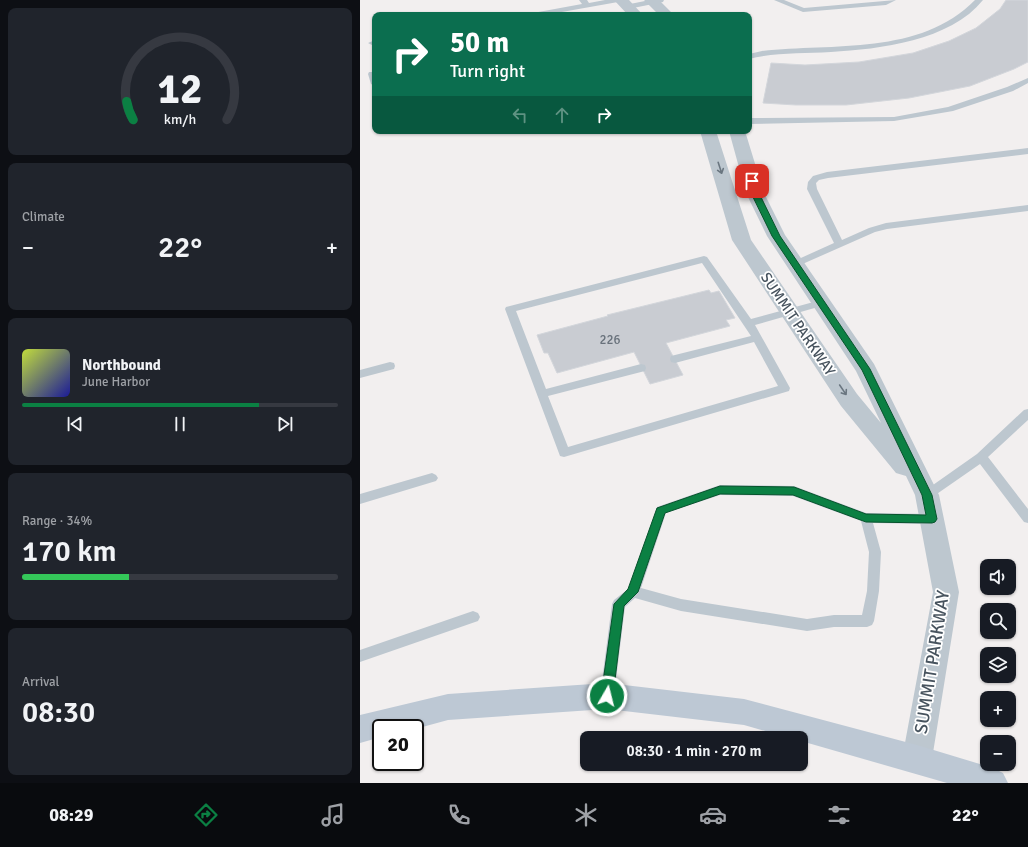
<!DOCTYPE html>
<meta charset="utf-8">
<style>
:root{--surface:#171b24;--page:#20242c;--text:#f1f3f6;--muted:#9ea1a6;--line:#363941;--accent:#0b8043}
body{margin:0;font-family:Signika,sans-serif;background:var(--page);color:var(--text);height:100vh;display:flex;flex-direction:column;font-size:15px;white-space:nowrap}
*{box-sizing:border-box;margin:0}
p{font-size:13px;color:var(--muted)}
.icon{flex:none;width:22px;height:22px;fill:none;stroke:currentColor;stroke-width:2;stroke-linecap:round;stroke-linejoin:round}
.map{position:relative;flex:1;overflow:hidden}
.sheet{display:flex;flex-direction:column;gap:8px;padding:8px;background:#0d0f14;width:360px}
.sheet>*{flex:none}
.top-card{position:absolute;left:12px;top:12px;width:380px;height:122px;border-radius:8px;box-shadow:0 1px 3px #0004;background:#0b6e4f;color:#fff;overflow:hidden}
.buttons{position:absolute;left:620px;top:559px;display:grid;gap:8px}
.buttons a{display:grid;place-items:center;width:36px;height:36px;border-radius:8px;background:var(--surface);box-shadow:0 1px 3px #0004;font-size:20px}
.speed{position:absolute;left:12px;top:719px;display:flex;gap:8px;font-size:20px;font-weight:700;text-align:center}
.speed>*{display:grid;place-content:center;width:52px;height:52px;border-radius:50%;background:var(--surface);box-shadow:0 1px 3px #0004;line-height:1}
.speed .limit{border:2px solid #111;border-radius:6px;background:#fff;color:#111}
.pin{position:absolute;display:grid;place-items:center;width:34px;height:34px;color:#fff;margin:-17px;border-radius:8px;box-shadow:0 2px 6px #0006}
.me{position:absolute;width:44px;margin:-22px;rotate:8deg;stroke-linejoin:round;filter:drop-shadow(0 0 3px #0008)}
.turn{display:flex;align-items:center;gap:14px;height:84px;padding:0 12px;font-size:18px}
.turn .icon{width:52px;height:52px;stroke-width:2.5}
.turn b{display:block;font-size:28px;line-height:34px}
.lanes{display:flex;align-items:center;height:38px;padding:0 12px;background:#0003;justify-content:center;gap:20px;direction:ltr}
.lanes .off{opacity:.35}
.big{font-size:30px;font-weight:600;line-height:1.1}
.sheet .card{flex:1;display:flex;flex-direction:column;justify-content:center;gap:6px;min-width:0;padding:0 14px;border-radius:8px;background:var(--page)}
.sheet .dial{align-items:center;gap:0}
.dial svg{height:104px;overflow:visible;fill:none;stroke:var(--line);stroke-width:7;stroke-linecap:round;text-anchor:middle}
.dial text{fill:var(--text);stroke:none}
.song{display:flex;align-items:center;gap:12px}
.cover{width:48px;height:48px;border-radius:6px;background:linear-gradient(135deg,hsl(70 70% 55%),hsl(240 70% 35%))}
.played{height:4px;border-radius:2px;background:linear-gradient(90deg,var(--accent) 75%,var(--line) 75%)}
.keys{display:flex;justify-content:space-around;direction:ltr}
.heat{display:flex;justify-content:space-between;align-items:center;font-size:22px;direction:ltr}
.charge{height:6px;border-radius:3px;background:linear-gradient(90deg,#34c759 34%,var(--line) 0)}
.trip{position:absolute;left:220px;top:731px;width:228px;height:40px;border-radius:8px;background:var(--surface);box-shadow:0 1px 3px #0004;font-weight:600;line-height:40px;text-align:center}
.menu{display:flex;height:64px;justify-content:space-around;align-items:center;background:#090b0e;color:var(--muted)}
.menu .icon{width:28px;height:28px}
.menu .on{color:var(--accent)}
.menu b{font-size:18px;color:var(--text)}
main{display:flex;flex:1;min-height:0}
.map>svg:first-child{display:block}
</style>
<main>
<section class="sheet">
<div class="card dial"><svg viewBox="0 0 100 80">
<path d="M14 69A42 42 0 1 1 86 69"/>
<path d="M14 69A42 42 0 0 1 9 55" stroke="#0b8043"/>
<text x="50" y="56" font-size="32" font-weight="700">12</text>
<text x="50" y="72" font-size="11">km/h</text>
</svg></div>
<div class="card"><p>Climate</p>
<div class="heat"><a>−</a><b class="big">22°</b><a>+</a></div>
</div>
<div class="card">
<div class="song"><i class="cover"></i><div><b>Northbound</b><p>June Harbor</p></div></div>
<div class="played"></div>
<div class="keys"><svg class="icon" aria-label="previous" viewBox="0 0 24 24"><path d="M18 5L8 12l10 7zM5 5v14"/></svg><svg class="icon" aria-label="pause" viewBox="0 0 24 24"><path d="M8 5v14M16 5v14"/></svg><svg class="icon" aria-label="next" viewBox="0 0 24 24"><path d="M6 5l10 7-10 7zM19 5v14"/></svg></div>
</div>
<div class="card"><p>Range · 34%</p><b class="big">170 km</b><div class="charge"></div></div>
<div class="card"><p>Arrival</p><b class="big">08:30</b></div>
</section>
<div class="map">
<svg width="668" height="783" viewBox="0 0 668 783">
<rect width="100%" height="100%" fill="#f2efef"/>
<path fill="#c9ccd2" stroke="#d3d6db" d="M646 0H668V62L654 69 610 86 549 98 486 105H436L403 103 411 63 445 65 499 62 553 53 589 41 616 28 640 9Z
M349 290 351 293 359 291 375 318 366 320 370 326 306 343 323 375 290 384 274 352 197 373 188 353H184L177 335 248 316 247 315Z"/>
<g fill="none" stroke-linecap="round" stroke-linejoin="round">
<path fill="#bdc7cf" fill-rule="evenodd" d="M219 0H227L229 3 245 0H262L258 2 185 15H169L173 13 222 4Z
M290 0H304L303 2 268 9 264 7 265 5Z
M414 0H424L444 8 536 0 526 5 443 12Z
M615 0H623C590 41 520 49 471 52 443 54 416 52 389 59V54L402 51C473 43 560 56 615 0Z
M15 40V44L12 45 8 43Z
M9 72H15V86L11 84 8 74Z
M668 78V83L653 91 593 111 534 121 389 124V118L534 117 588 107 647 87Z
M668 148V154L468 178 459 180 456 183 457 189 482 240 509 228 526 223 668 205V211L527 229 515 232 438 266H432L430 264 432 262 474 243 447 189 448 182 453 176 467 172Z
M344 256 347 257 391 319 461 300 465 301 466 303 465 305 395 325 430 388 429 391 204 457 200 456 145 309 146 307ZM342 263 391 336 311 356 310 359 311 362 315 363 394 342 418 386 208 447 188 396 281 372 285 371 286 368 285 365 281 364 186 389 156 311Z
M30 362 34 363 35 366 34 369 0 378V370Z
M668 409V420L628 457 668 509V523L664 522 620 464 571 498 567 500 563 498 561 495 563 492 617 454 664 410Z
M72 473 76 475 78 478 76 481 0 504V494Z
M360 485 434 486 506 513 572 514 576 515 578 519 576 523 572 524 513 523 521 552 519 591 514 621 512 625 507 627H474L447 631 321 611 275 598 265 607 254 696 252 701 247 703 242 701 240 696 252 604 254 600 268 589 297 507ZM360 495 433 496 501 521 509 552 507 591 502 615H474L447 619 321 599 281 588 306 513Z
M113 611 118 613 120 617 118 621 0 662V650Z"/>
<path fill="#bdc7cf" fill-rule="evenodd" d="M254 0H269L283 15H268Z
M284 0H299L314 15H299Z
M340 131H356L391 240 497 394 521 423 496 371 407 236 386 193 369 131H385L404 193 425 235 514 364 579 495 599 592 572 759 567 769 557 773 547 769 542 759 573 592 555 495 546 476 536 473 481 406 372 240Z"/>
<path fill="#bdc8d4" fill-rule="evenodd" d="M247 683 384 699 557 745 633 768 643 773 648 783H587L441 741V738H430L384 725 247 709 88 720 55 729 21 728V737L0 743V715L88 694Z"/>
</g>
<defs><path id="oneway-shaft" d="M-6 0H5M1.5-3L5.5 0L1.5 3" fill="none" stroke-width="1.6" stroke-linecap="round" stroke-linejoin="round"/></defs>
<g stroke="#6a7680">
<use href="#oneway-shaft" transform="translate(360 168) rotate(72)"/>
<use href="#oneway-shaft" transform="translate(483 390) rotate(56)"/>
</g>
<path fill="#0b8043" stroke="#07532c" d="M392 178 395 181 399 193 420 236 510 369 572 495 577 519 575 522 572 523 506 522 433 495 360 494 305 513 278 592 264 606 253 696 251 700 247 702 243 700 241 696 254 604 268 589 297 508 360 486 434 487 506 514 566 515 562 495 502 370 412 236 391 193 388 181Z"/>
<g text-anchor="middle" stroke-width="3.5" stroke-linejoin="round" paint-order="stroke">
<g font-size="13" fill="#68717b">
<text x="250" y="344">226</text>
</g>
<g font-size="15" fill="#47535e" stroke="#fff">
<text transform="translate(438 324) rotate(56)" y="5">SUMMIT PARKWAY</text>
</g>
<g font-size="18" fill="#47535e" stroke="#fff">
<text transform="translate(572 662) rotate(-81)" y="6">SUMMIT PARKWAY</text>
</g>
</g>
</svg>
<div class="buttons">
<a><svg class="icon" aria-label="sound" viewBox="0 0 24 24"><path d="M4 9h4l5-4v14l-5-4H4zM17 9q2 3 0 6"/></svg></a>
<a><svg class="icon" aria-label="search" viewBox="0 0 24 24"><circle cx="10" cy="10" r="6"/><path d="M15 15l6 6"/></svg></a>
<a><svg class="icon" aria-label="layers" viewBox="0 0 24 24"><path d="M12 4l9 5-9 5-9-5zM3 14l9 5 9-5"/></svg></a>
<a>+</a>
<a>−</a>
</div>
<div class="speed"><div class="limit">20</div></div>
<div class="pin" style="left:392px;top:181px;background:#d93025"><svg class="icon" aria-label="arrive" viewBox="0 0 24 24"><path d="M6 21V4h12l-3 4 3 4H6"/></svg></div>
<svg class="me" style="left:247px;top:696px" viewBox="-20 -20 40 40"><circle r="17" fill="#0b8043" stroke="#fff" stroke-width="3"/><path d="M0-11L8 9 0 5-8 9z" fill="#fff"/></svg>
<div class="trip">08:30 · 1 min · 270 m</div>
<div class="top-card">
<div class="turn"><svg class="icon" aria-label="right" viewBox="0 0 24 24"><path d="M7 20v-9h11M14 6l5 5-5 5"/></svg><div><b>50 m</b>Turn right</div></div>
<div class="lanes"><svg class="icon off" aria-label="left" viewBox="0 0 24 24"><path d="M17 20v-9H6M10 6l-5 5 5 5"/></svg><svg class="icon off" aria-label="ahead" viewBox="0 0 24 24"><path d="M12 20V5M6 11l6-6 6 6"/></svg><svg class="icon" aria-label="right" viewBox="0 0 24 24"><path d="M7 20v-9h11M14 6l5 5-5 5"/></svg></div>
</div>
</div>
</main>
<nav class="menu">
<b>08:29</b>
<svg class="icon on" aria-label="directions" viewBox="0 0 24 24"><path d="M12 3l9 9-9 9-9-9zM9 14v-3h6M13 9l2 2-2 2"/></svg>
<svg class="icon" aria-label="music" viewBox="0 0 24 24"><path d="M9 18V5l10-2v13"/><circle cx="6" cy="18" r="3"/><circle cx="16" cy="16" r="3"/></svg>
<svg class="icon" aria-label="phone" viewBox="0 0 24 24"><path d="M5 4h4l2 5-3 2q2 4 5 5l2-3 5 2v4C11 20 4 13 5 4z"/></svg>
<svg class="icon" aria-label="climate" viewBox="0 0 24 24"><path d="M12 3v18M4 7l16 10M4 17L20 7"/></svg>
<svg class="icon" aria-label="car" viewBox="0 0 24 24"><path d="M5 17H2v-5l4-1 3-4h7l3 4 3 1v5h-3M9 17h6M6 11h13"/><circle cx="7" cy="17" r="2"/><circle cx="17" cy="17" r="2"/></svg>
<svg class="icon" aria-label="filters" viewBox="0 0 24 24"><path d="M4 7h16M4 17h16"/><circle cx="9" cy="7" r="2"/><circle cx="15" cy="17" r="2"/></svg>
<b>22°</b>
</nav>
